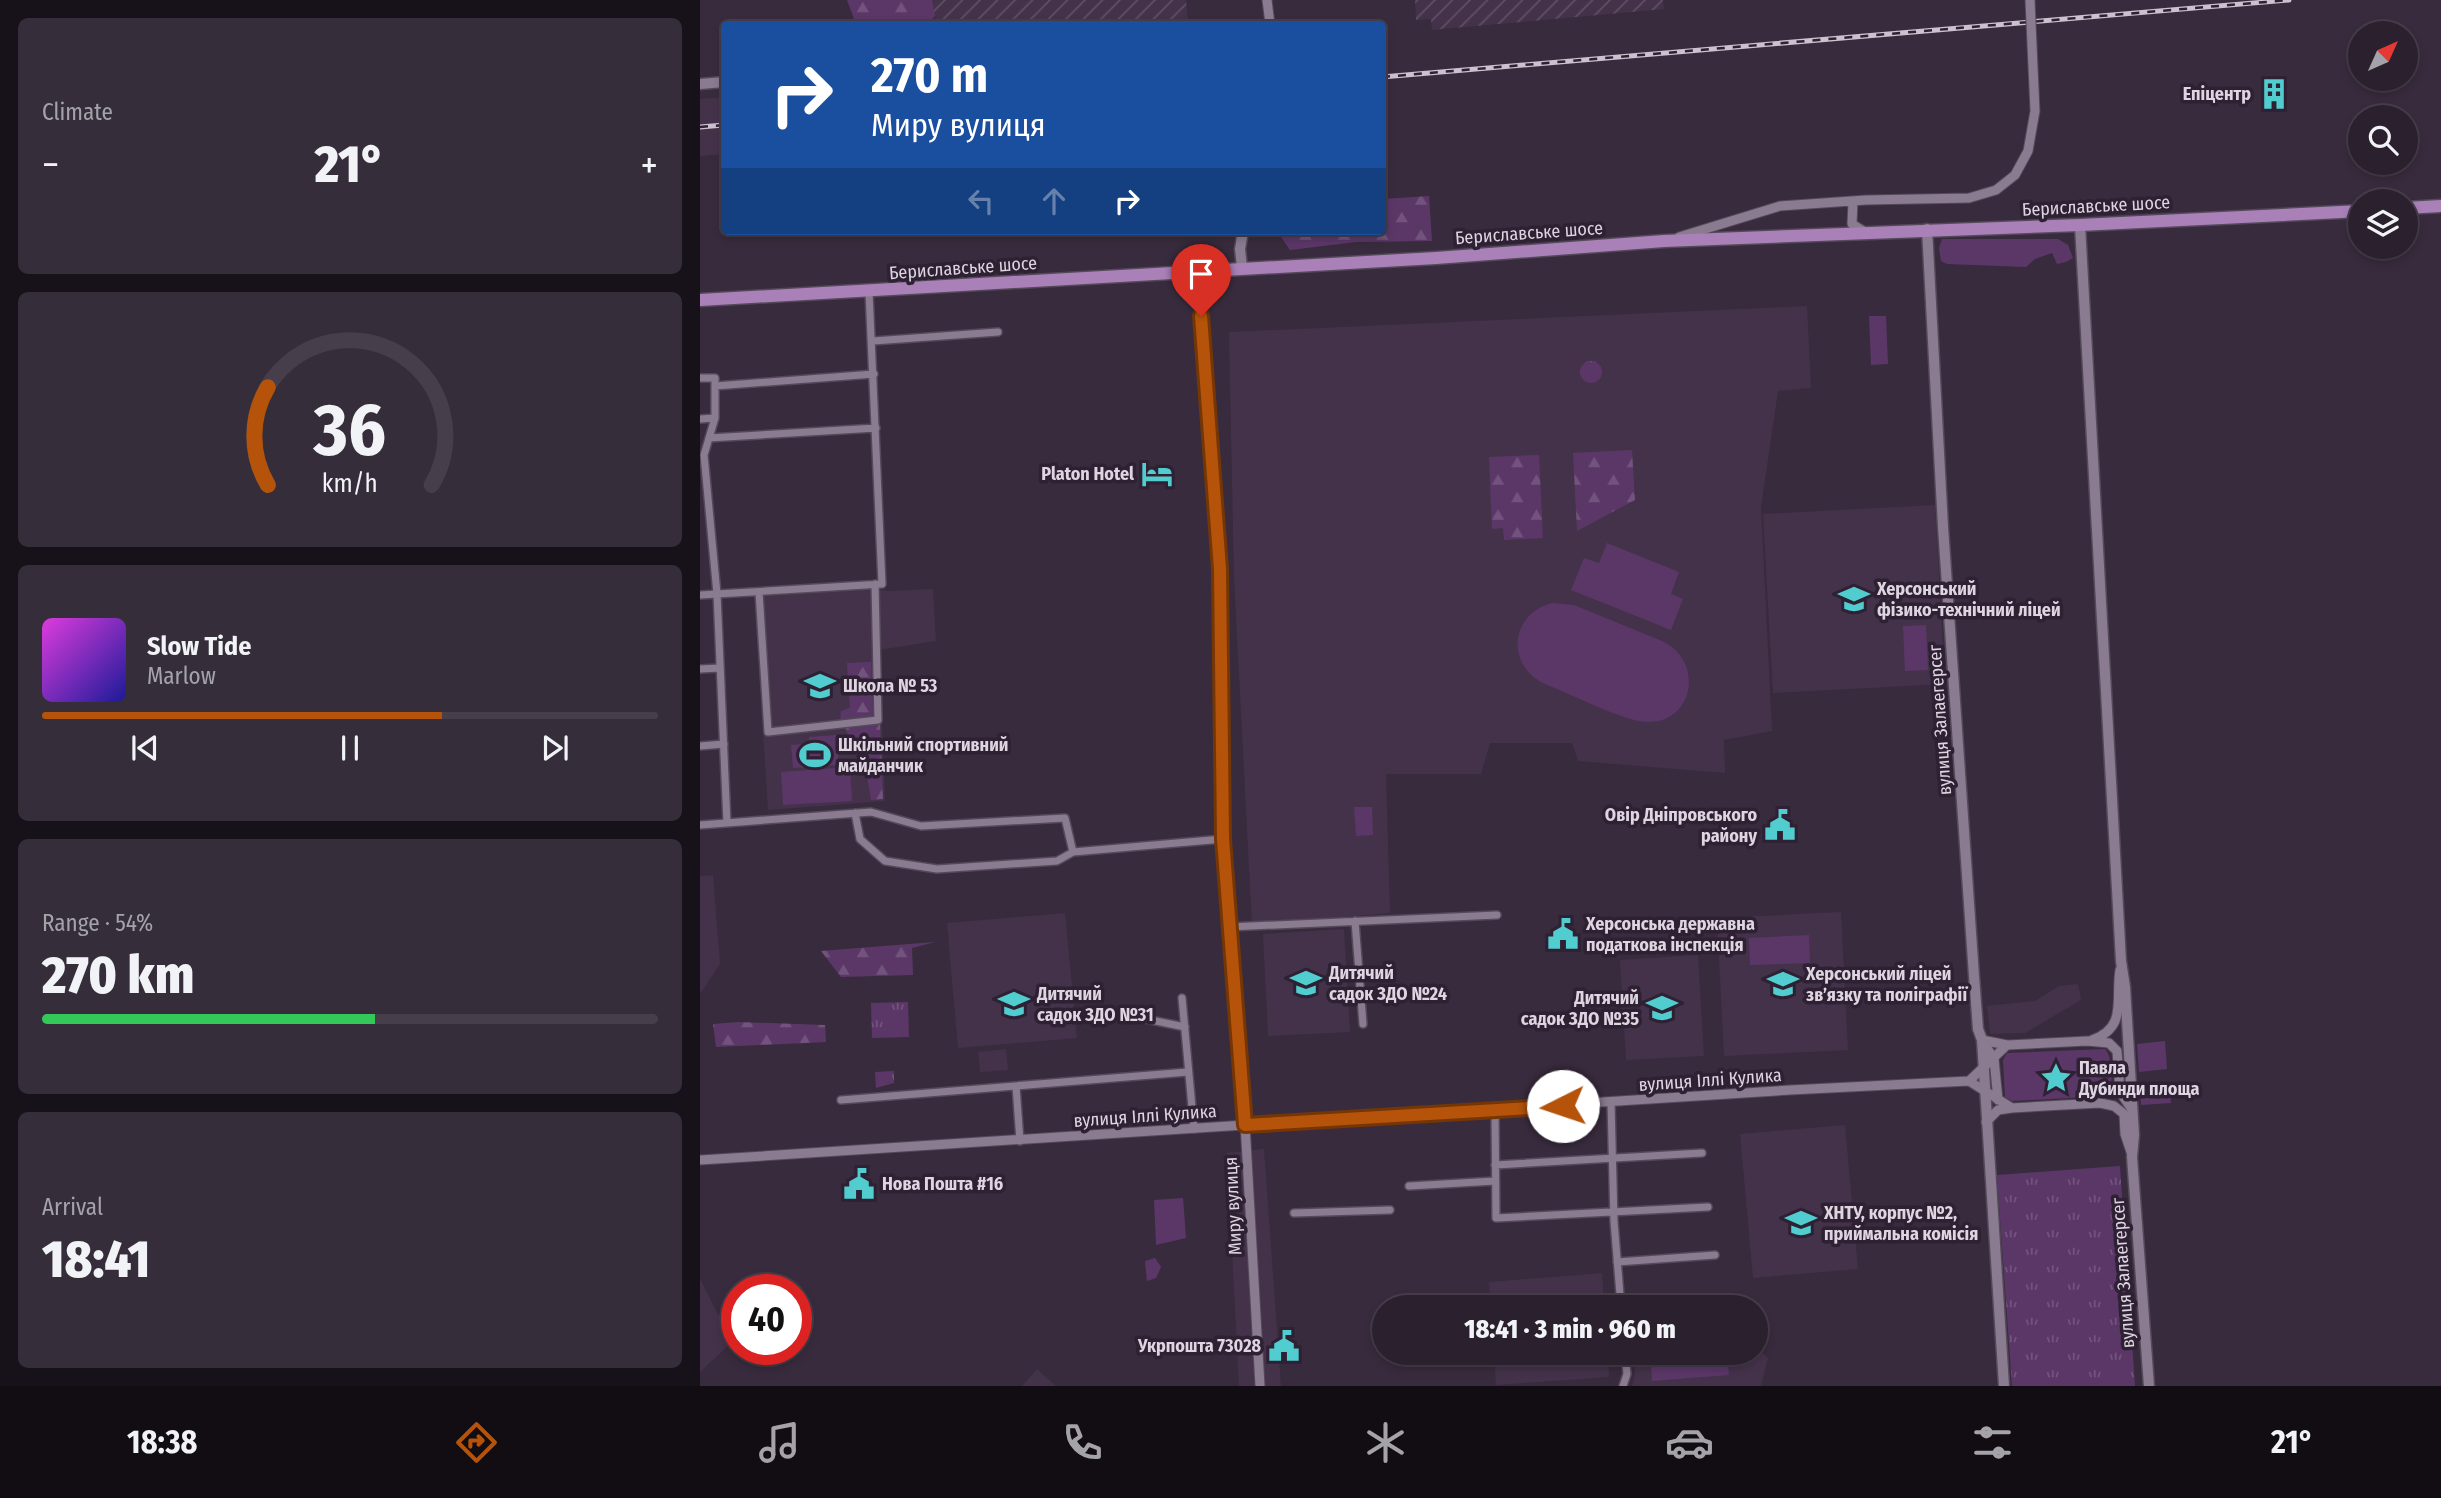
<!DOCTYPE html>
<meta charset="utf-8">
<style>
:root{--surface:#2a202e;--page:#362d3a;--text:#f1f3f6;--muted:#a5a3aa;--line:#463e4a;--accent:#b45309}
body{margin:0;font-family:"Fira Sans Condensed",sans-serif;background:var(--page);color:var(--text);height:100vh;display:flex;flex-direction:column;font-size:26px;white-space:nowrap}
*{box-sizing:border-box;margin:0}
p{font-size:23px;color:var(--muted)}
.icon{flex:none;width:38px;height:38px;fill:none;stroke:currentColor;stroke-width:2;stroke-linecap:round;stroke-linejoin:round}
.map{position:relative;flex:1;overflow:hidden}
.side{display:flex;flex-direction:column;gap:18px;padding:18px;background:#171219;width:700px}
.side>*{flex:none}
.banner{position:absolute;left:21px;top:21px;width:665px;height:214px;border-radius:7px;box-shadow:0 4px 10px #0003,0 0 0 2px var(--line);background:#1a4fa0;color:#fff;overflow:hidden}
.needle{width:46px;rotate:45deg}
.fabs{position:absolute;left:1648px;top:21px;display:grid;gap:14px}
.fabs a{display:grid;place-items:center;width:70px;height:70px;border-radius:50%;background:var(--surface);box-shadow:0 4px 10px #0003,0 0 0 2px var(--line);font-size:35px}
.speed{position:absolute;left:21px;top:1274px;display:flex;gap:14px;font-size:35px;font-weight:700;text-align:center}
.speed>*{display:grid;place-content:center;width:91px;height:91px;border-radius:50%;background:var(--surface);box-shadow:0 4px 10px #0003,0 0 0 2px var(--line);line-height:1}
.speed .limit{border:10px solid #d22;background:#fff;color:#111}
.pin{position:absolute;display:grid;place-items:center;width:60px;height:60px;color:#fff;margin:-72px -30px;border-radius:50% 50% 50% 0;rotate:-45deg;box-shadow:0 0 7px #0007}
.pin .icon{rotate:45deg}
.me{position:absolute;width:77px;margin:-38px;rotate:266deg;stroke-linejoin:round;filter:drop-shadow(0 0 5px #0008)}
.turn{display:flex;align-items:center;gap:24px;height:147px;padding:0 35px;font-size:32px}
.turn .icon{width:91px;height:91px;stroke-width:2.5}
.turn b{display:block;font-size:49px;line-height:60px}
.lanes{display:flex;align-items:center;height:66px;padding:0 35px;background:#0003;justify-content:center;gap:35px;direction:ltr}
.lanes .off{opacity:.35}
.big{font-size:52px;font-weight:800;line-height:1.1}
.side .card{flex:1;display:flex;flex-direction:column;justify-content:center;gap:10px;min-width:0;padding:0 24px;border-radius:10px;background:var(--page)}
.side .dial{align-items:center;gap:0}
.dial svg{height:182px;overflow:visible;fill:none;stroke:var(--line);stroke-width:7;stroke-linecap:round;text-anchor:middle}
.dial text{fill:var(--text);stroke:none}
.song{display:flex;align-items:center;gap:21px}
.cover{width:84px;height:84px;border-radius:10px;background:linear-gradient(135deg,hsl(300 70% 55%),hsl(240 70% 35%))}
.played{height:7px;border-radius:4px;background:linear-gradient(90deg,var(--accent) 65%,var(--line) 65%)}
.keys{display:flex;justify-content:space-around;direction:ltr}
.heat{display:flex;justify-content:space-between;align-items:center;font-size:38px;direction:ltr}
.charge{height:10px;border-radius:5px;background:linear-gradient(90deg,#34c759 54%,var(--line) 0)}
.trip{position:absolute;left:672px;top:1295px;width:396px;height:70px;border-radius:35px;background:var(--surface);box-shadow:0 4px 10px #0003,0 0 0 2px var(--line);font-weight:800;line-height:70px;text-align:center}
.tab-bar{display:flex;height:112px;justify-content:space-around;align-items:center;background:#110d12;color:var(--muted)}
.tab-bar .icon{width:49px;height:49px}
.tab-bar .selected{color:var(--accent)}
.tab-bar b{font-size:32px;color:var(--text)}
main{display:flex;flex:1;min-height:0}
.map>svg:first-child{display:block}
</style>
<main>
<section class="side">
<div class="card"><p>Climate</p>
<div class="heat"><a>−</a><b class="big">21°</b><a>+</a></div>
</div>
<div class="card dial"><svg viewBox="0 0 100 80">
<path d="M14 69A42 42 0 1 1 86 69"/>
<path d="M14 69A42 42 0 0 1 14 26" stroke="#b45309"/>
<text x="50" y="56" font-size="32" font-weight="700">36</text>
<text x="50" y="72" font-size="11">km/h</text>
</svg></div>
<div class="card">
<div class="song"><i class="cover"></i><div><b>Slow Tide</b><p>Marlow</p></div></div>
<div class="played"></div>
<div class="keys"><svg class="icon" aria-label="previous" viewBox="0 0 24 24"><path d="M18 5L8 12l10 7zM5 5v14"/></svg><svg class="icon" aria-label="pause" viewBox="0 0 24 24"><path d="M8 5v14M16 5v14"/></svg><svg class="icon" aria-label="next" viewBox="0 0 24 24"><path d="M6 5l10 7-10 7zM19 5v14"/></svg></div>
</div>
<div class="card"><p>Range · 54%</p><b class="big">270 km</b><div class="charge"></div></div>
<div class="card"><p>Arrival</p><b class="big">18:41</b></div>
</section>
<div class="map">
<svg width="1741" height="1386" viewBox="0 0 1741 1386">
<defs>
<pattern id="industrial-furrows" width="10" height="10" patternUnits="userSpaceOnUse" patternTransform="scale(1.75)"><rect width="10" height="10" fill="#44324a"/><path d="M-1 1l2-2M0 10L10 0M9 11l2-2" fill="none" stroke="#5f4f64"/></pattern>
<pattern id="forest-firs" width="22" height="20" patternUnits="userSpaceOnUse" patternTransform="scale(1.75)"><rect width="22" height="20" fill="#5b3768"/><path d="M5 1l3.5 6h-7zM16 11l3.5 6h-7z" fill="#72537d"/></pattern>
<pattern id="park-tufts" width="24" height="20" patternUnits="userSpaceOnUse" patternTransform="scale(1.75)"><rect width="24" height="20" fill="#5b3768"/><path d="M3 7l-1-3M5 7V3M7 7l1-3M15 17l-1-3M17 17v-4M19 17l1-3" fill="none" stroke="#72537d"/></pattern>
</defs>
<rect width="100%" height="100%" fill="#382b3d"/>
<path fill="#44324a" d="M24 97V154L0 156V99Z
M1107 306 1111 388 1078 391 1061 507 1072 731 1024 740 1025 773 878 761 872 743H790L781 774H686L690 913 552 925 534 578 529 332Z
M1235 505 1245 684 1073 693 1063 514Z
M173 589 189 591 233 589 236 641 179 650 185 801 68 810 54 596Z
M13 875 20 964 0 994V876Z
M1141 912 1148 1050 1024 1056 1017 918Z
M365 913 377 1038 258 1048 247 923Z
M644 929 650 1032 568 1036 563 934Z
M998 955 1004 1056 926 1060 920 960Z
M1378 984 1381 1000 1325 1033 1290 1034 1287 1006 1335 1001 1359 986Z
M306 1049 308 1070 280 1072 278 1052Z
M1145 1125 1158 1269 1053 1278 1040 1134Z
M564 1149 581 1386H539L527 1153Z
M902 1273 904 1307H791L789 1282Z
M0 1279 32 1342 0 1372Z
M1055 1345 1068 1358 1061 1386H932L935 1374 933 1353H1055Z
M794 1353H908L909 1377 796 1385Z
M337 1369 356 1386H322Z"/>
<path fill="url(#industrial-furrows)" d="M232 0H486L488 24H236Z
M715 0H963L964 9 732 30 731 19 716 20Z"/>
<path fill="#5b3768" d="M1242 239H1358L1368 245 1373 258 1366 262 1357 264 1352 253 1335 259 1326 267 1247 264 1241 261 1239 248Z
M1169 316H1186L1188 364 1171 365Z
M907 543 979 572 971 594 983 599 971 630 871 590 884 558 899 563Z
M852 603 874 605 962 641C1005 661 994 724 946 722 924 721 868 693 845 684 805 665 810 614 852 603Z
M1226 625 1228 670 1205 671 1203 626Z
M136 735 139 765 93 768 91 745 109 744V737Z
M150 767 152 801 83 805 81 772Z
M654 807H672L673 835 656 836Z
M1109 935 1110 963 1050 965 1049 938Z
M1465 1041 1467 1069 1439 1072 1437 1044Z
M1405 1049C1413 1057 1414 1087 1407 1096L1312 1101 1305 1097 1303 1060 1307 1053Z
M1470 1087 1471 1103 1441 1105 1440 1089Z
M483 1198 486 1238 456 1245 454 1200Z
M950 1353H1027L1029 1375 952 1381Z"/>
<path fill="url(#forest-firs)" d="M147 0H232L235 16 232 19V24H156Z
M729 196 732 241 656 242 590 250 577 231H682L683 199Z
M932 450 935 500 877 531 873 453Z
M839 455 843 538 804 540 803 528 792 529 789 457Z
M171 662 173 717 140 722 141 711 150 708 147 663Z
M180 723 183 799 171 800 167 774 145 728Z
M235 942 212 948 213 975 141 977 121 951Z
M38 1022 125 1025 126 1042 16 1047 13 1024Z"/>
<path fill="url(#park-tufts)" d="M880 372a11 11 0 1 1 22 0a11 11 0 1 1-22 0Z
M208 1002 209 1037 172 1038 171 1003Z
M194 1071V1083L176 1088 175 1072Z
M1420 1166 1435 1386H1312L1297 1175Z
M455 1258 461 1267 456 1278 447 1281 445 1261Z"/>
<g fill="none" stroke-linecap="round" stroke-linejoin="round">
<defs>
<path id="minor" d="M173 341 298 332
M0 378H15V418L4 455 17 594 0 595
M15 386 174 374
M0 419 15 418
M9 438 176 428
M59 592 68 732 178 720 175 584
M0 669 20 668
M0 746 24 744
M155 813 160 839 185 861 237 869 357 861 373 852
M27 823 17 594 182 584 169 292
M0 825 171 812 221 826 365 818 373 852 523 839
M655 921 663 1024
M529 927 797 915
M482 998 494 1129
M417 1013 485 1027
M316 1086 320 1141
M141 1100 488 1072
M911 1103 914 1221 921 1307
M795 1110 796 1218 1008 1207
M795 1165 1002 1153
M709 1186 795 1181
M594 1213 690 1210
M917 1262 1015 1255
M923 1386 927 1374 925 1353"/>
<path id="tertiary" d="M567 0 570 24
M1153 201 1152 224 1165 232
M979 237 1080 206 1166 200 1269 198 1296 190 1315 175 1328 151 1335 111 1332 45
M498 270 520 569 523 839 544 1106 560 1386
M1282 1040 1307 1045 1387 1041 1409 1043 1417 1051 1420 1092 1431 1108
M1392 1040C1428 1027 1415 1000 1420 970
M1283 1042 1294 1059 1298 1100
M1269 1081 1307 1045
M1269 1081 1312 1108
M1286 1122 1298 1110 1312 1108 1400 1103 1414 1106 1424 1114 1425 1134 1431 1152
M0 1160 1090 1090 1269 1081"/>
<path id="secondary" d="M0 84 24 82
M1380 225 1421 961 1425 987 1434 1135 1432 1157 1449 1386
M1227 229 1243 527 1274 976 1278 1029 1282 1040 1304 1386
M542 267 540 249 543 231"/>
<path id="primary" d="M1706 208 1741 206
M0 300 736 258 964 241 1380 225 1661 211"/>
</defs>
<use href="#minor" stroke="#544959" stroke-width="10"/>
<use href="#tertiary" stroke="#544959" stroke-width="11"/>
<use href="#secondary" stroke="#544959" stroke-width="13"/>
<use href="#primary" stroke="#544959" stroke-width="15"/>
<use href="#minor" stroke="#8b7b91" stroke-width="7"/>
<use href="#tertiary" stroke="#8b7b91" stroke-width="9"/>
<use href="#secondary" stroke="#8b7b91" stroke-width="10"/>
<use href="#primary" stroke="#a980b8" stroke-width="12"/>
<defs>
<path id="rail" d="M682 77 1589 0
M0 127 24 125"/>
</defs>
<use href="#rail" stroke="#ccc2cf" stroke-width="5"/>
<use href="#rail" stroke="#2e2133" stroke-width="2.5" stroke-dasharray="8" stroke-linecap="butt"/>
<defs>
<path id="tertiary-bridge" d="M1330 0 1332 45"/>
</defs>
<use href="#tertiary-bridge" stroke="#544959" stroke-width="11" stroke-linecap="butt"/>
<use href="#tertiary-bridge" stroke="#8b7b91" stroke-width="9"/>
</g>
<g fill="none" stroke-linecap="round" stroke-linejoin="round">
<defs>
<path id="route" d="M501 316 520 569 523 839 545 1125 863 1106"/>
</defs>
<use href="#route" stroke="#753606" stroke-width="18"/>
<use href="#route" stroke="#b45309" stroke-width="12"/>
</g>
<defs>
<symbol id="building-bare" viewBox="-9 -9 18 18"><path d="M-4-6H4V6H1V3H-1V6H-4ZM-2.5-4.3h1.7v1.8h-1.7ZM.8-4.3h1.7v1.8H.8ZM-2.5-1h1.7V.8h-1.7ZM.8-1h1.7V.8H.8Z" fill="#52cdcf" stroke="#2e2133" stroke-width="2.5" paint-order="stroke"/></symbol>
<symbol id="hotel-bare" viewBox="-9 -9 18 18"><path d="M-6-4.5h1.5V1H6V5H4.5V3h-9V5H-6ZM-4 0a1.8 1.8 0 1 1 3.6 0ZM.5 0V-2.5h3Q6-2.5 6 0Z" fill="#52cdcf" stroke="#2e2133" stroke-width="2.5" paint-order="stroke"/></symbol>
<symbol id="university-bare" viewBox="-9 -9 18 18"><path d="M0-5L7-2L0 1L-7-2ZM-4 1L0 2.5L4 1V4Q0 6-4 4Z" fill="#52cdcf" stroke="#2e2133" stroke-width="2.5" paint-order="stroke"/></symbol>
<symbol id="school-bare" viewBox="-9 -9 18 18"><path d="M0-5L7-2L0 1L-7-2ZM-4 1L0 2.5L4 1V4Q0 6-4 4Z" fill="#52cdcf" stroke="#2e2133" stroke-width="2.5" paint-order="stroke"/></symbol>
<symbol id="stadium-bare" viewBox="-9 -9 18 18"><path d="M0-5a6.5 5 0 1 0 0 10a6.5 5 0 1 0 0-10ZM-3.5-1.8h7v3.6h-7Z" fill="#52cdcf" stroke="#2e2133" stroke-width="2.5" paint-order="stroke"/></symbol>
<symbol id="civic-bare" viewBox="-9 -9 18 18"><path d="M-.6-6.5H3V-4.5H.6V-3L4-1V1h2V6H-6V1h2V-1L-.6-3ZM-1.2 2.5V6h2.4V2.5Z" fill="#52cdcf" stroke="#2e2133" stroke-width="2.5" paint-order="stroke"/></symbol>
<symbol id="sight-bare" viewBox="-9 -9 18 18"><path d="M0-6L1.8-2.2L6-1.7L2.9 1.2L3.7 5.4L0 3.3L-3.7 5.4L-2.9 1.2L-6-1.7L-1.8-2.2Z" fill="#52cdcf" stroke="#2e2133" stroke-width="2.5" paint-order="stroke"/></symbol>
</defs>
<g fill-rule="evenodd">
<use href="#building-bare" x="1552" y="72" width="44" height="44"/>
<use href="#hotel-bare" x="435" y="452" width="44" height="44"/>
<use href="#university-bare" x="1132" y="577" width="44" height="44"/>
<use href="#school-bare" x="98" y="664" width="44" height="44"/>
<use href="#stadium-bare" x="93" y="733" width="44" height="44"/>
<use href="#civic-bare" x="1058" y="803" width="44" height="44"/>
<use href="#civic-bare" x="841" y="912" width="44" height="44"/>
<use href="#school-bare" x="584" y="961" width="44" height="44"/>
<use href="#university-bare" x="1061" y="962" width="44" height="44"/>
<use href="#school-bare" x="292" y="982" width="44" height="44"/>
<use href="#school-bare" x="940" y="986" width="44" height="44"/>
<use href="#sight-bare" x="1334" y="1056" width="44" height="44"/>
<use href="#civic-bare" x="137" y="1162" width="44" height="44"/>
<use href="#university-bare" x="1079" y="1201" width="44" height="44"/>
<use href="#civic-bare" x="562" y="1324" width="44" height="44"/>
</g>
<g text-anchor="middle" stroke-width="7" stroke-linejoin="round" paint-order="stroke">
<g font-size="18" font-weight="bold" fill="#ded5e1" stroke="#2e2133" text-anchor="start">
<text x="1551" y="100" text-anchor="end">Епіцентр</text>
<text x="434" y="480" text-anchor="end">Platon Hotel</text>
<text x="1177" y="595">Херсонський<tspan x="1177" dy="21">фізико-технічний ліцей</tspan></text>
<text x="143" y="692">Школа № 53</text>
<text x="138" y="751">Шкільний спортивний<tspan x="138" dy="21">майданчик</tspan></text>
<text x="1057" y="821" text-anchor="end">Овір Дніпровського<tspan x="1057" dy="21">району</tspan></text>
<text x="886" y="930">Херсонська державна<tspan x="886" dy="21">податкова інспекція</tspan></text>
<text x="629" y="979">Дитячий<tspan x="629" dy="21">садок ЗДО №24</tspan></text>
<text x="1106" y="980">Херсонський ліцей<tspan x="1106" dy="21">зв’язку та поліграфії</tspan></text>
<text x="337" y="1000">Дитячий<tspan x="337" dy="21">садок ЗДО №31</tspan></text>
<text x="939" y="1004" text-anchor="end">Дитячий<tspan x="939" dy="21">садок ЗДО №35</tspan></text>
<text x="1379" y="1074">Павла<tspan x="1379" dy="21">Дубинди площа</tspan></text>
<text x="182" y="1190">Нова Пошта #16</text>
<text x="1124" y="1219">ХНТУ, корпус №2,<tspan x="1124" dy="21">приймальна комісія</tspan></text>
<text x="561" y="1352" text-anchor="end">Укрпошта 73028</text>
</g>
<g font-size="18" fill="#ded5e1" stroke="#2e2133">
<text transform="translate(1396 206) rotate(-3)" y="6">Бериславське шосе</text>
<text transform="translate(829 233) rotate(-4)" y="6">Бериславське шосе</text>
<text transform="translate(263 268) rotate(-4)" y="6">Бериславське шосе</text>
<text transform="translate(1240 720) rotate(-94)" y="6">вулиця Залаегерсег</text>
<text transform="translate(1010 1080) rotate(-4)" y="6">вулиця Іллі Кулика</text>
<text transform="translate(445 1116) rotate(-4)" y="6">вулиця Іллі Кулика</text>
<text transform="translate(533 1206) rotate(-93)" y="6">Миру вулиця</text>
<text transform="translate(1423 1273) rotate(-94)" y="6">вулиця Залаегерсег</text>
</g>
</g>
</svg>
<div class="fabs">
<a><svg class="needle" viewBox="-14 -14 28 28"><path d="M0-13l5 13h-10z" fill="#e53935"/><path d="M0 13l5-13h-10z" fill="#a5a3aa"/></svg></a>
<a><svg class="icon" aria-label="search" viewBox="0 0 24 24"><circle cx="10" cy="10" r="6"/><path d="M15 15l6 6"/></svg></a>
<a><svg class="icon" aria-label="layers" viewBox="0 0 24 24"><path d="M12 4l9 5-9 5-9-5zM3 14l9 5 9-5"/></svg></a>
</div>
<div class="speed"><div class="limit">40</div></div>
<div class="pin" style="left:501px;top:316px;background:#d93025"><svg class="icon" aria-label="arrive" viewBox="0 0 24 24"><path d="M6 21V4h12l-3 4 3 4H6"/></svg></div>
<svg class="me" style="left:863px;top:1106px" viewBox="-20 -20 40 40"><circle r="19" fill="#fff"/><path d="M0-13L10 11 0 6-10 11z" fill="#b45309"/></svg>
<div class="trip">18:41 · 3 min · 960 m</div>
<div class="banner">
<div class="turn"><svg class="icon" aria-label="right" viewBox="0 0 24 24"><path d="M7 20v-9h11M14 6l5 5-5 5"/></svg><div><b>270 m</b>Миру вулиця</div></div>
<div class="lanes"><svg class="icon off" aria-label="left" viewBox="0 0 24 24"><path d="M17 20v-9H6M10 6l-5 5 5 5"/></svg><svg class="icon off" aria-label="ahead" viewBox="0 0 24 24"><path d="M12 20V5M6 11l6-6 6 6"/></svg><svg class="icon" aria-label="right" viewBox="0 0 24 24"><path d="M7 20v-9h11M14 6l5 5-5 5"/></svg></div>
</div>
</div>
</main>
<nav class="tab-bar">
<b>18:38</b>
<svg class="icon selected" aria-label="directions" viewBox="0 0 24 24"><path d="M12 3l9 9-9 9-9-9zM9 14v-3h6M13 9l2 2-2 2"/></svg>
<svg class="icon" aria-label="music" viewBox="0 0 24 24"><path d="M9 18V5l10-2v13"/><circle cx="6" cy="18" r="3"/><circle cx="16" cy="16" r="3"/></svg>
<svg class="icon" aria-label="phone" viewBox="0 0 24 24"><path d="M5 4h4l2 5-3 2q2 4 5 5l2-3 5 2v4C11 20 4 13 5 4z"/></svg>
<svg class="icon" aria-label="climate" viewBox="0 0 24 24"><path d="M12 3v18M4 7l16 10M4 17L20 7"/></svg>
<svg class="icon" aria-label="car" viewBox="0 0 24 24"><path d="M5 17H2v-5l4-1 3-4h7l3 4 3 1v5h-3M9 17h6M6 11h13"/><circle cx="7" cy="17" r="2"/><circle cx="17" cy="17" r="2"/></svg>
<svg class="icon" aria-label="filters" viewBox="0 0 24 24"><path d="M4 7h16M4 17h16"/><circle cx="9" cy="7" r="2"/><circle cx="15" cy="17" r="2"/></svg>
<b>21°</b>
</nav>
